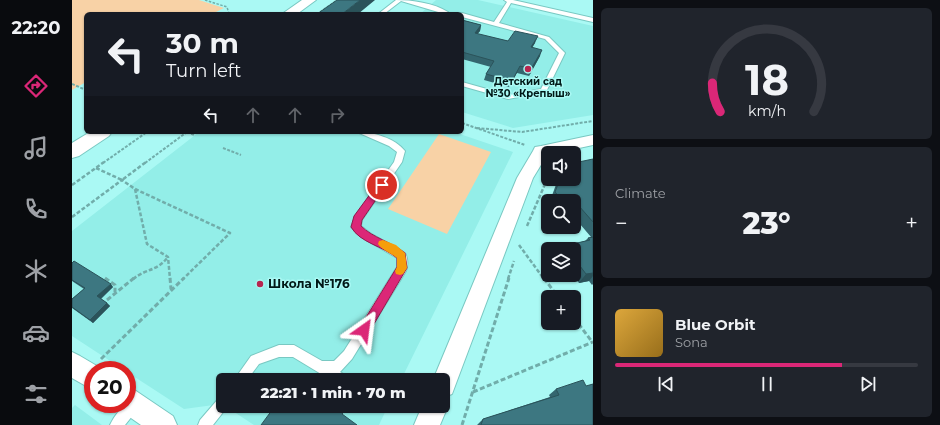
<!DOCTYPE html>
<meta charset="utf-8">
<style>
:root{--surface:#171b24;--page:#20242c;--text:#f1f3f6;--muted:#9ea1a6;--line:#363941;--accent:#db2777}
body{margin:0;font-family:Montserrat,sans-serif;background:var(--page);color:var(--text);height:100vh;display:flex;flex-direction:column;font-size:15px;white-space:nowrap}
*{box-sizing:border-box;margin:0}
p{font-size:13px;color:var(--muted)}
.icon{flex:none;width:22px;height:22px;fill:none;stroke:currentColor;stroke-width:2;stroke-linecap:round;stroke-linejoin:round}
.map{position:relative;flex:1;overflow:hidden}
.drawer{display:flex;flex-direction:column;gap:8px;padding:8px;background:#0d0f14;width:347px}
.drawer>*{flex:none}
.guide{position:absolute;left:12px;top:12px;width:380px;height:122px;border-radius:6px;box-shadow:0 1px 3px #0004;background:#171b24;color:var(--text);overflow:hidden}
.fabs{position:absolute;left:469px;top:146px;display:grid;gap:8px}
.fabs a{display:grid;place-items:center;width:40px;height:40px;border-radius:6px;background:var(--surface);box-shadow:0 1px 3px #0004;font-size:20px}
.speed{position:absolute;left:12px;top:361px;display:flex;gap:8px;font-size:20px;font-weight:700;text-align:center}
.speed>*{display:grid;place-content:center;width:52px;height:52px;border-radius:50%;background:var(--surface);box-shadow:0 1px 3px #0004;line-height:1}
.speed .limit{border:6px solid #d22;background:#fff;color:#111}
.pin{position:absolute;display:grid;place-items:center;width:34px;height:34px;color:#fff;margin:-17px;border:2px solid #fff;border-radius:50%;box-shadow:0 1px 4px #0007}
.me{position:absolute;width:44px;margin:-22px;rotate:31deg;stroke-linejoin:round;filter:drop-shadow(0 0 3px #0008)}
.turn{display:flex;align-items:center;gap:14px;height:84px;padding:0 16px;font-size:18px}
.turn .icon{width:52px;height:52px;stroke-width:2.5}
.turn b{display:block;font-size:28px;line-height:34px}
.lanes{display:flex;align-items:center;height:38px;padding:0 16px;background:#0003;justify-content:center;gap:20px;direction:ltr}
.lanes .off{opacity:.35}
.big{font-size:30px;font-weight:800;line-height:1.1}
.drawer .widget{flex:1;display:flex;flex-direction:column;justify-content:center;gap:6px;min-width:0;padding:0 14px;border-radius:6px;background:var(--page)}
.drawer .dial{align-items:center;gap:0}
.dial svg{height:104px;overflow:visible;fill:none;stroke:var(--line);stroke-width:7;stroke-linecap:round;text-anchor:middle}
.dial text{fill:var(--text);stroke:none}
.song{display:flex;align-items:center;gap:12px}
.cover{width:48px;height:48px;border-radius:6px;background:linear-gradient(135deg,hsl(40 70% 55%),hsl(40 70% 35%))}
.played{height:4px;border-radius:2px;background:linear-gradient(90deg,var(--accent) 75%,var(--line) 75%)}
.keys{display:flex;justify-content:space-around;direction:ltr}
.heat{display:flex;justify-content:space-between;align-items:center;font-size:22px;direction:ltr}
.trip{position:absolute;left:144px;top:373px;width:234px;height:40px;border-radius:6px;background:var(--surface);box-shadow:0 1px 3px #0004;font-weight:800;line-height:40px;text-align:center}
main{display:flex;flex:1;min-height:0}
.tabs{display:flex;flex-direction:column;width:72px;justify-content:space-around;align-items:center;background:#090b0e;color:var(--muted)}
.tabs .icon{width:28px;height:28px}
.tabs .active{color:var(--accent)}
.tabs b{font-size:18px;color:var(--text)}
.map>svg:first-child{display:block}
</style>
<main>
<nav class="tabs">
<b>22:20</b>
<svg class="icon active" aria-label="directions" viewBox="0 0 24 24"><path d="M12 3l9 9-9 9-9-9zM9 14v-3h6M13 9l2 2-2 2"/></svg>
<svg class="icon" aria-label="music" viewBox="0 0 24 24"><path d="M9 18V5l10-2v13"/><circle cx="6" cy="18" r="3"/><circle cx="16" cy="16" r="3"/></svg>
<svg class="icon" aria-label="phone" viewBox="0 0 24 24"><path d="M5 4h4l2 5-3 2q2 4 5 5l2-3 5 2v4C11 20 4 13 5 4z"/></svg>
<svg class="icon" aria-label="climate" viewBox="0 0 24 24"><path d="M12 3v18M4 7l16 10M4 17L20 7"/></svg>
<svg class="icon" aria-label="car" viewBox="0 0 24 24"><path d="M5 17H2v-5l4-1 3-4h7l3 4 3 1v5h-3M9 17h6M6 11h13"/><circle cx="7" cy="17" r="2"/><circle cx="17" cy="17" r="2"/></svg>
<svg class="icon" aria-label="filters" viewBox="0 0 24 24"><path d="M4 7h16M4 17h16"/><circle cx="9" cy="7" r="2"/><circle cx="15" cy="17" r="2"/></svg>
</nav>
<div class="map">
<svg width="521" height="425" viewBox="0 0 521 425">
<rect width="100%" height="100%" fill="#aaf9f4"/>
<path fill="#93eee8" d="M364 0H406L521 26V115L441 128 390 112V14H348Z
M127 132H382L441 152 329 380H151V405L149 404 112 409 55 372V370H52L0 336V231Z
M3 405 30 425H0V408Z
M153 406H316L307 425H182Z"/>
<path fill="#f8d2a6" d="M0 0H127L152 8 140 14H14V82L0 90Z
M367 134 419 152 375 234 316 209Z"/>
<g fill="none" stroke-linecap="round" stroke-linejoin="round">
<defs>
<path id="service" d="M324 0C340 0 362 3 376 12L373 14 329 1 312 14H306Z
M432 0H441L521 18V22L439 3 427 23 477 37 493 53 474 92 436 99 390 86V82L436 95 469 89 487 53 473 39 390 17V14H388L390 13 422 22 435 2Z
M285 132C301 132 323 138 333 151L330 162 290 220 289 226 298 233 333 253C336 258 336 266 334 271L280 359 268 372 275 376 277 380H259L221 357H207L187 364 175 380H162L179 356 207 345H222L250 361H262L272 351 325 267V258L291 238 279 227 283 217 322 162 325 152 317 146Z
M151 396V406H156L141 425H126L128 420 147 398Z
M61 400 65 402 67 406 65 410 53 425H38C42 416 52 403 61 400Z"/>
<path id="minor" d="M521 135V145L484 153H476L475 155 461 178 380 394 372 397 376 406 368 425H342L350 406H371V380H361L445 178 461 151 463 147 469 146Z
M0 352 8 356 30 369 21 370V390L0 378Z
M55 387 64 391 101 416 105 425H69L46 409 44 404H55Z"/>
<path id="tertiary" d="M230 0H244L225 14H210Z
M18 132H40L37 136 7 156 0 158V143Z"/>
</defs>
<use href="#service" stroke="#79c8c2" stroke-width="2"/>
<use href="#minor" stroke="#79c8c2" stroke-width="2"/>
<use href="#tertiary" stroke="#79c8c2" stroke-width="2"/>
<path stroke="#71adaa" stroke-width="1.5" stroke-dasharray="2.5 1.5" stroke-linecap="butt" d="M133 0 155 7 157 14
M245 14 265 0"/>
<path stroke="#71adaa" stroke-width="2" stroke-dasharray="3 1.5" stroke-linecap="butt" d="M0 84 14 90
M390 123 453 145
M405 128 450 132 521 121
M115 132 122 135
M151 148 169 155
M31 163 75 132
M73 163 115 132"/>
<path stroke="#71adaa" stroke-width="2.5" stroke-dasharray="4 2" stroke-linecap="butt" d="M24 168 50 180 74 162
M0 185 32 162
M63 189 75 244 96 257 98 279
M0 217 50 180 63 189 158 233 111 279
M455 226 476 177
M447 245 472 279
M61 279C75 268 84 272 96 257
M436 279 442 261"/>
<path stroke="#71adaa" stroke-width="3" stroke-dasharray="5 2.5" stroke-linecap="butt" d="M33 278 43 285V292
M98 278 99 289
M472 278 486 297
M35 300 62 278
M502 318 521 343
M29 359 112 278
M401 392 521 342
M390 425 437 278"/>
<use href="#service" fill="#fff" fill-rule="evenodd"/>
<use href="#minor" fill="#fff" fill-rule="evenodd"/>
<use href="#tertiary" fill="#fff" fill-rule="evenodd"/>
</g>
<path fill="#34666f" d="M390 20 409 25 408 31 405 34 436 41 463 43 460 47 468 56 457 76 445 73 437 87 412 80 414 74 419 67 390 59Z
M521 159V284L520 285 517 281 507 283 501 275H502V249H490L492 246 513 241 516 238 519 237 502 217V201H478L486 179H502Z
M0 263 41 287 29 299 35 303 38 306 21 323 0 308V299L12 289 0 281Z
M484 389 521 425H405L411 419 478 397 477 395Z"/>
<path fill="#2b535a" d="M288 0H303L286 14H270Z
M409 25 408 31 401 39 403 33Z
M466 36 463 43 457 53 459 47Z
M470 50 468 56 457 76 459 69Z
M507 206 502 214V207Z
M521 273V276L517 281 507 283 514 274Z
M39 284 41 287 28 299 25 296Z
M35 303 38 306 21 323 18 320Z"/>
<path fill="#3d7781" stroke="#2b535a" d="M265 0H288L270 14H245Z
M390 20 409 25 403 33 436 41 443 31 466 36 459 47 470 50 459 69 448 66 440 81 414 74 422 61 390 52Z
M521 159V222L507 206 502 207V201H491L483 192 488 179H502V163Z
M521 237V273L514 274 502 258V249H495L492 246 518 240 516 238Z
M2 261 39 284 25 296 35 303 18 320 0 307V299L13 288 0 280V263Z
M223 377 229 380H221Z
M511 380 514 386 521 384V425H409L411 419 487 395 484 389Z
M203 406H267L273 410 270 414 285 425H189Z"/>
<path fill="#db2777" stroke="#8e194d" d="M307 182H313L314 185 290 220 289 226C301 238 320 242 333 253L335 268 296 334 292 336 288 334 286 330 288 327 325 267V258C311 246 288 243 279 227L282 216Z"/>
<path fill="#f59e0b" d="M311 240 324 245 333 253 335 268 331 274 328 275 324 274 323 271 325 267V258C320 254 309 249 306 244L307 241Z"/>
<g fill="#b6254f" stroke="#aaf9f4" stroke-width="1.5">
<circle cx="456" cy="69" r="4"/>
<circle cx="188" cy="284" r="4"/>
</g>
<g text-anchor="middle" stroke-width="3" stroke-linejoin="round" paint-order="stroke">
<g font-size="10" font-weight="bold" fill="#011817" stroke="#aaf9f4">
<text x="456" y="85">Детский сад<tspan x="456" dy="12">№30 «Крепыш»</tspan></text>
</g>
<g font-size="12" font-weight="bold" fill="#011817" stroke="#aaf9f4" text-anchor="start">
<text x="196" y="288">Школа №176</text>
</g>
</g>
</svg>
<div class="fabs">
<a><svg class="icon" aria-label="sound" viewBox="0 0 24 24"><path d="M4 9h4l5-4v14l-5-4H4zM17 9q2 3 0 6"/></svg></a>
<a><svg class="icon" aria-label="search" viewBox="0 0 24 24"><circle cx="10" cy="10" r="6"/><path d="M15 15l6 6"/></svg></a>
<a><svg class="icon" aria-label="layers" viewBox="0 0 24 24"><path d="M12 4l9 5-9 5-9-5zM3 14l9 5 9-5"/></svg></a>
<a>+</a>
</div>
<div class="speed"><div class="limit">20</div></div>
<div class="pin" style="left:310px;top:185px;background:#d93025"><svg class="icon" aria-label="arrive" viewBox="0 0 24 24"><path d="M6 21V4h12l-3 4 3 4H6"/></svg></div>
<svg class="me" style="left:292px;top:330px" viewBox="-20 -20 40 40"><path d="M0-17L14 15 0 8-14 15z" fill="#db2777" stroke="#fff" stroke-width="4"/></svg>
<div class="trip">22:21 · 1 min · 70 m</div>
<div class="guide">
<div class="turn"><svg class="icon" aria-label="left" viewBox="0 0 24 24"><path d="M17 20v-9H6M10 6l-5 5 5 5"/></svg><div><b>30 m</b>Turn left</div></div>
<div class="lanes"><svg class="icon" aria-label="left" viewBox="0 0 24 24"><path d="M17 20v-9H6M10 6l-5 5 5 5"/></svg><svg class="icon off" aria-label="ahead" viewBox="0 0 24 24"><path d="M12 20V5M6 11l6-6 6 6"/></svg><svg class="icon off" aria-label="ahead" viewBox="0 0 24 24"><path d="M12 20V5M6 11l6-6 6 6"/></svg><svg class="icon off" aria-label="right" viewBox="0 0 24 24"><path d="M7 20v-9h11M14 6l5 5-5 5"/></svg></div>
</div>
</div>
<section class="drawer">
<div class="widget dial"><svg viewBox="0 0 100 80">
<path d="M14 69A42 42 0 1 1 86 69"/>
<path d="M14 69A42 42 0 0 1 8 47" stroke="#db2777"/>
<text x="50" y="56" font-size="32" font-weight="700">18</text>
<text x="50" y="72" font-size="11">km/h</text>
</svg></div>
<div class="widget"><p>Climate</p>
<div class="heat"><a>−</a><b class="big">23°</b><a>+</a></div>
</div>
<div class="widget">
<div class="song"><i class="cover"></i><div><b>Blue Orbit</b><p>Sona</p></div></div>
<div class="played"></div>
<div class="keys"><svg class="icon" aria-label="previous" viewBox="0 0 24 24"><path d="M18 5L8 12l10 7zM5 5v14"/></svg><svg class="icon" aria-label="pause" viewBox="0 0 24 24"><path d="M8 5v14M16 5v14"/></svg><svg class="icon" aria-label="next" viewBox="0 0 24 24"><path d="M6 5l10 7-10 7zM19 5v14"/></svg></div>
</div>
</section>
</main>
